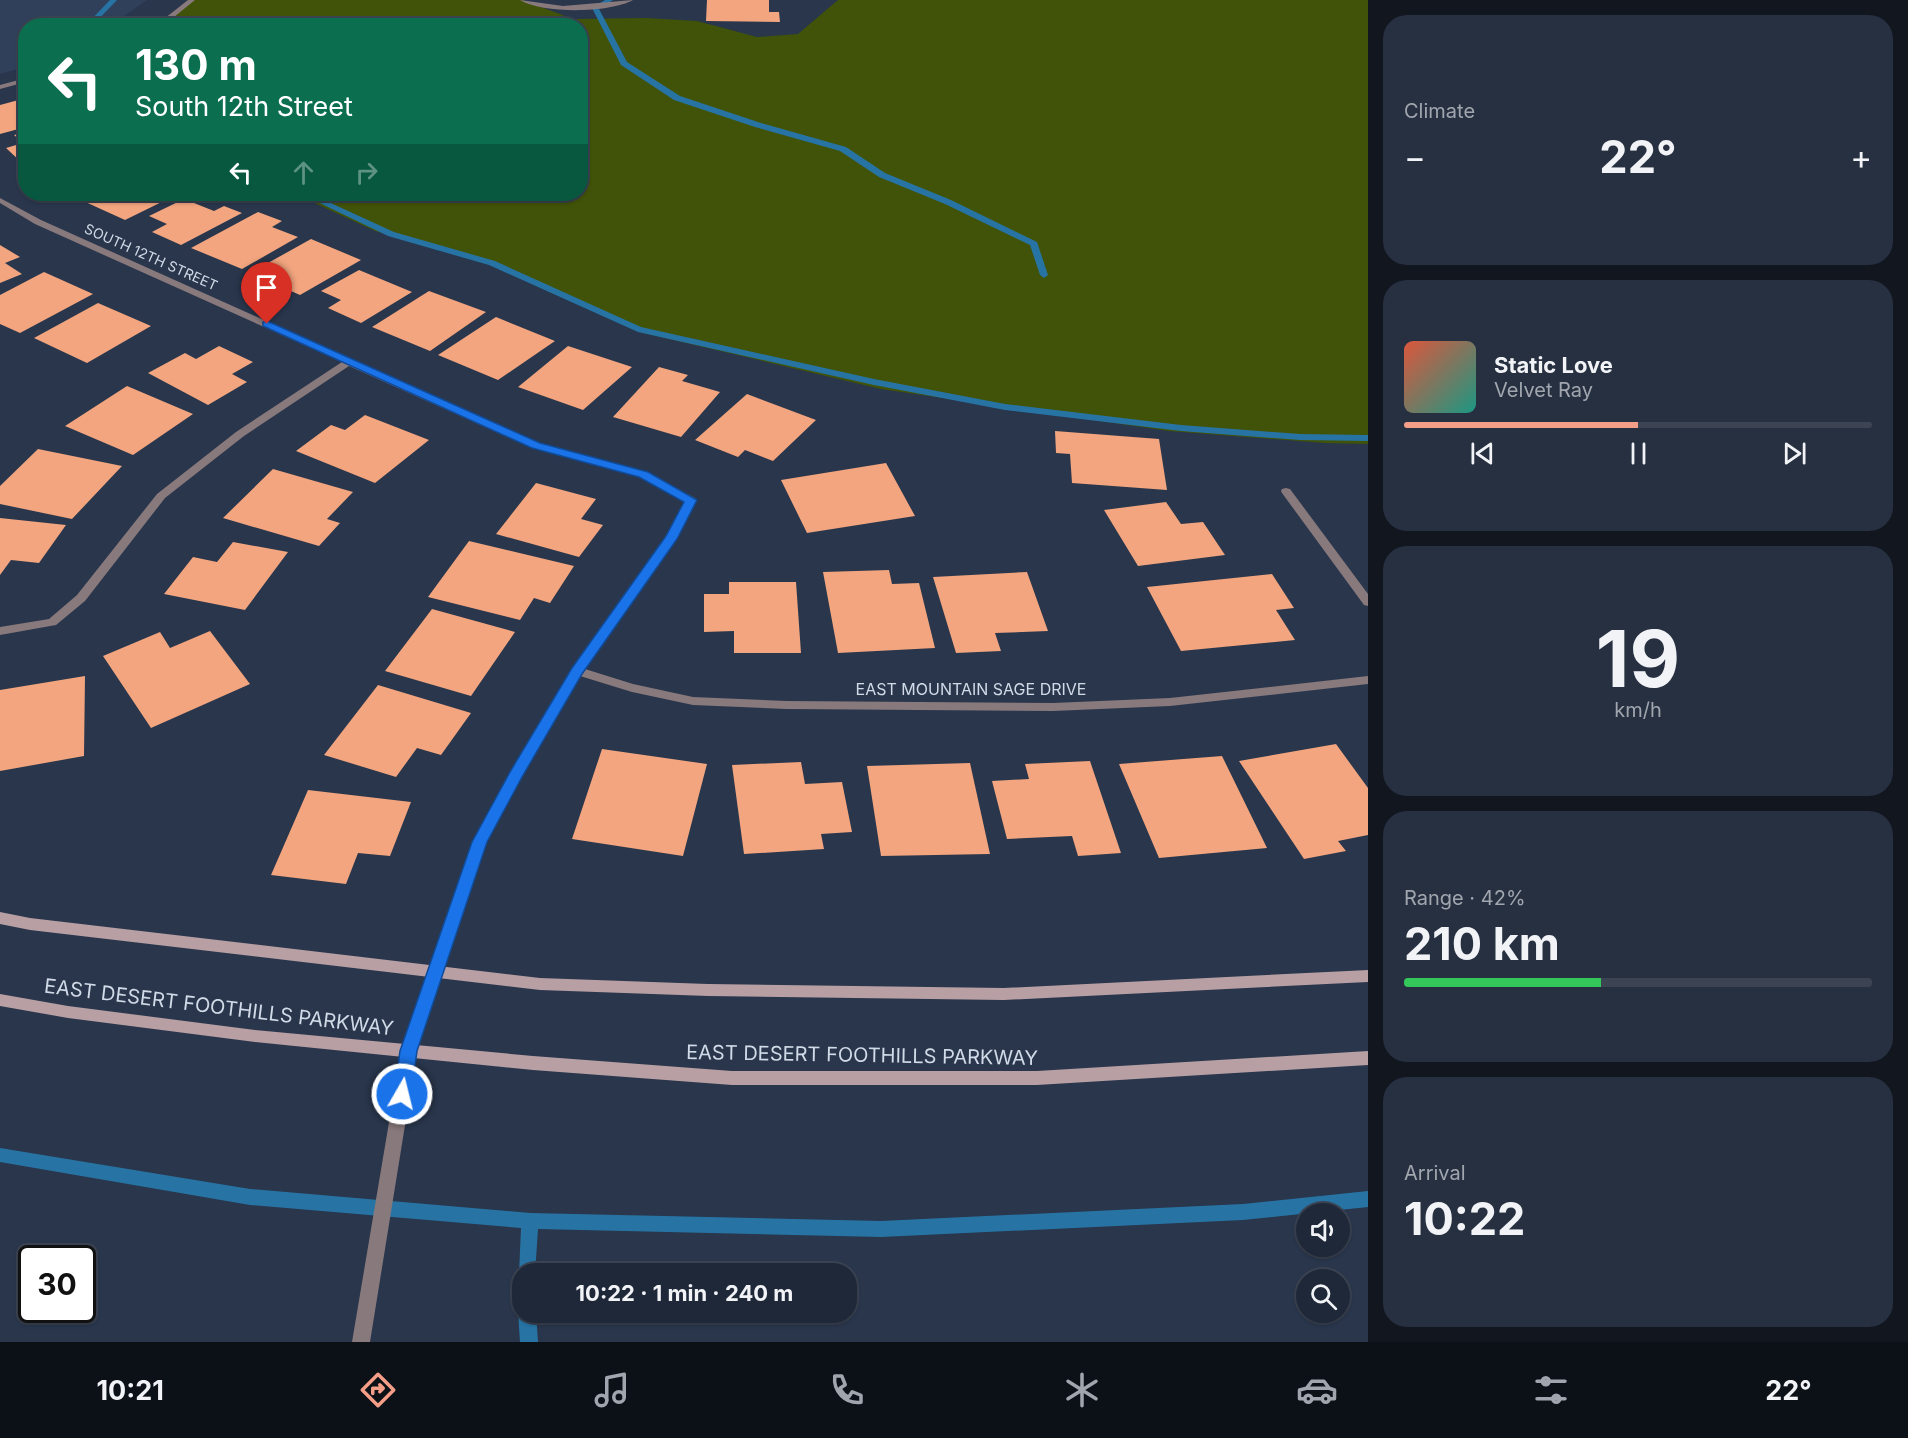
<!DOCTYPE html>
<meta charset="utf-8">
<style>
:root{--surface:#1f2839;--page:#273041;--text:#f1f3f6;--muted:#a1a6ae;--line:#3c4453;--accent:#f49e87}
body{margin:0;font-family:Inter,sans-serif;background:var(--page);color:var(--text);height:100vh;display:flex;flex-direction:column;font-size:22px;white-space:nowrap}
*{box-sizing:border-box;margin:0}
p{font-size:20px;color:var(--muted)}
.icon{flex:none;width:33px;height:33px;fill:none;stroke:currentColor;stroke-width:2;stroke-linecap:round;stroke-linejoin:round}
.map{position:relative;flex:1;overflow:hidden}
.sheet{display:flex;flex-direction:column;gap:15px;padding:15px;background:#11161f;width:540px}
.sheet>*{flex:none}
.hud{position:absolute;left:18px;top:18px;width:570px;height:183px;border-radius:24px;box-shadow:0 2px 4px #0004,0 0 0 2px var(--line);background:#0b6e4f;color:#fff;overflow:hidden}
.controls{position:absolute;left:1296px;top:1203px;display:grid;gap:12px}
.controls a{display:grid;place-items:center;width:54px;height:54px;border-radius:50%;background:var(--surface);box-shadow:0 2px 4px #0004,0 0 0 2px var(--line);font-size:30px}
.speed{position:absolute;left:18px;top:1245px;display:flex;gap:12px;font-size:30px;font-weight:700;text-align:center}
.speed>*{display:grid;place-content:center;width:78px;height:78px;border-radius:50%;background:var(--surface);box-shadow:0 2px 4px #0004,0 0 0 2px var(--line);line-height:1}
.speed .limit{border:3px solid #111;border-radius:9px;background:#fff;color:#111}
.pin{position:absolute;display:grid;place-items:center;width:51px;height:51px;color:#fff;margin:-62px -26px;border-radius:50% 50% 50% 0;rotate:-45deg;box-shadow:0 0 6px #0007}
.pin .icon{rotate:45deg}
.me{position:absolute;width:66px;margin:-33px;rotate:8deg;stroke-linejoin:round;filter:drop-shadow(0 0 4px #0008)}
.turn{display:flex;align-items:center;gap:21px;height:126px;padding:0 18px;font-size:27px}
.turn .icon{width:78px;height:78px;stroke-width:2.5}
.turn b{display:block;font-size:42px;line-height:51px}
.lanes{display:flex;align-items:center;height:57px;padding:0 18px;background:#0003;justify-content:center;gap:30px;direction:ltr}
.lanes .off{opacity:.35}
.big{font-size:45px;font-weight:700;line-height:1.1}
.sheet .widget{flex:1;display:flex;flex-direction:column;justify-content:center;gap:9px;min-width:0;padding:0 21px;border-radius:24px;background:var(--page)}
.sheet .dial{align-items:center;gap:0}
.dial b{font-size:78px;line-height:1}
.song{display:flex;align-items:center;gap:18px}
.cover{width:72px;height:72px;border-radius:9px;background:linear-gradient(135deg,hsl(10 70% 55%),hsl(170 70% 35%))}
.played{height:6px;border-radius:3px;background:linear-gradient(90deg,var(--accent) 50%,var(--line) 50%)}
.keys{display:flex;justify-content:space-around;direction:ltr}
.heat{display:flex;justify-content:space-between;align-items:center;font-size:33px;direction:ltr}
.charge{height:9px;border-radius:4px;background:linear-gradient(90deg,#34c759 42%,var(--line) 0)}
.trip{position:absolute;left:512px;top:1263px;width:345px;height:60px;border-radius:24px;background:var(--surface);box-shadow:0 2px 4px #0004,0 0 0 2px var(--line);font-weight:700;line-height:60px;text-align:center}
.menu{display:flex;height:96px;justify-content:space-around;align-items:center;background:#0c1017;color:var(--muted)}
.menu .icon{width:42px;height:42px}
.menu .on{color:var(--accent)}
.menu b{font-size:27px;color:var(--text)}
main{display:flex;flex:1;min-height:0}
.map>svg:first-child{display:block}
</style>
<main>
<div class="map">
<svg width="1368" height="1342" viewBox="0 0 1368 1342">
<rect width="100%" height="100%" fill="#29364c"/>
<path fill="#30405b" d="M0 0H147L111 25 26 26 25 67 0 74Z"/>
<path fill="#405308" d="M192 0H523L573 19 646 18 697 21 757 37 798 34 838 0H1368V444L1325 443 1169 431 881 389 644 333 474 257 375 231 295 194H580V26H158Z"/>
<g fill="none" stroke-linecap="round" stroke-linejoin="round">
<path fill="#2774a4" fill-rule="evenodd" d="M110 0H117L92 26H85Z
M605 0H613L599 9 627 62 680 96 761 123 846 147 885 173 951 200 1037 242 1048 275 1044 278 1040 275 1030 245 945 204 879 177 840 151 755 127 674 100 621 65 592 8Z
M301 194H311L394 232 495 261 641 327 874 379 1005 404 1181 425 1300 434 1368 435V441L1300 440 1181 431 1005 410 874 385 638 332 489 265 388 236Z
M0 1148 250 1189 530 1213 881 1221 1243 1204 1368 1191V1207L1243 1220 881 1237 538 1229 535 1274H522V1280L519 1274 521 1228 250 1205 0 1162Z
M521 1306 522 1312H536L538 1342H520L518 1312Z"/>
</g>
<path fill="#f2a57e" d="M707 0H769V12H779L780 22 706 21Z
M26 98V127L0 134V105Z
M26 132V162L22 163 6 148 23 143 14 135Z
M94 194H178L125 220 81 200Z
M184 199 214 211 224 206 242 213 181 245 152 232 167 224 149 216Z
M258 212 282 221 272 227 298 237 242 269 191 248Z
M311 239 361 260 300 295 250 273Z
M0 245 20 257 5 263 22 274 0 283Z
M359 270 412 292 361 323 328 308 341 300 321 291Z
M44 272 93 294 20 333 0 324V295Z
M429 291 486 312 430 351 372 327Z
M98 303 151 326 87 363 34 338Z
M496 317 555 341 498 380 438 355Z
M219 346 253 362 232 374 247 382 208 405 148 373 185 353 196 359Z
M568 346 632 367 583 410 518 387Z
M659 367 688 375 682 381 720 392 681 437 613 417Z
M127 386 193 414 133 455 65 426Z
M747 394 816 420 773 461 745 450 738 457 695 440Z
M365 415 429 440 375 483 296 451 331 425 345 430Z
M1055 431 1159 439 1167 490 1072 483 1070 454 1056 453Z
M38 449 122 466 72 519 0 504V486Z
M886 463 915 516 807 533 781 480Z
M273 469 353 492 327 519 340 523 319 546 223 518Z
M536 483 596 499 581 519 603 525 579 557 496 534Z
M1166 502 1181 524 1203 522 1225 555 1138 566 1104 510Z
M0 518 66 525 39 563 11 560 0 575Z
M469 541 574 566 550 603 534 598 520 620 428 597Z
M233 542 288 552 245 610 164 594 193 557 217 562Z
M889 570 892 584 919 583 935 648 838 653 823 572Z
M1027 572 1048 631 995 633 1001 651 956 653 933 577Z
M1272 574 1294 608 1276 610 1295 640 1181 651 1147 587Z
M729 582H796L801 653H734V631L704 632V594H729Z
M432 609 515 632 471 696 385 671Z
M210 631 250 684 151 728 103 656 160 632 170 648Z
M85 676 84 756 0 771V690Z
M378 685 471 713 441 755 417 748 396 777 324 755Z
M1336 744 1368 788V835L1338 841 1346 851 1304 859 1239 761Z
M602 749 707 764 683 856 572 839Z
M1222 756 1267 848 1159 858 1119 764Z
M1090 761 1121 853 1078 856 1072 836 1007 839 992 781 1029 779 1025 764Z
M801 762 805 784 842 782 852 832 821 834 824 849 744 854 732 765Z
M970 763 990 854 881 856 867 766Z
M308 790 411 802 390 856 358 853 346 884 271 875Z"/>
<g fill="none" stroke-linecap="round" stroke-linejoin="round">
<path fill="#88797c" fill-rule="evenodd" d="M188 0H195L163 26H155Z
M520 0 563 6 633 0C610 13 543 14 520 0Z
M26 78V82L0 89V85Z
M0 198 41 220 540 444 648 473 695 498 696 500 676 539 585 669 633 684 693 697 787 701 1053 703 1170 698 1368 676V684L1170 706 1053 711 787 709 693 705 632 692 580 676 521 777 487 842 417 1051 370 1342H352L401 1051 473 842 510 772 573 668 667 536 685 501 640 477 532 448 349 366 244 436 165 498 85 601 56 625 0 635V627L49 619 77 595 157 494 236 432 342 362 35 224 0 203Z
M1286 488 1290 489 1368 594V606L1364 605 1282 493 1281 491 1282 489Z"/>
<path fill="#b79fa3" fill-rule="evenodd" d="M0 912 30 918 540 978 708 984 1004 988 1368 970V982L1004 1000 708 996 540 990 30 930 0 924Z
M0 994 68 1006 255 1030 533 1056 732 1071H1037L1368 1051V1065L1037 1085H732L533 1070 255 1042 68 1018 0 1006Z"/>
</g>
<path fill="#1a73e8" stroke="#114b97" stroke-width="1.5" d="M267 321 540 443 648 472 697 500 677 539 582 674 522 777 487 842 417 1051 411 1094 409 1099 402 1101 396 1099 394 1094 400 1051 472 842 510 772 572 668 666 536 684 502 639 477 532 448 263 326V322Z"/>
<g text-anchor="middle" stroke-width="6" stroke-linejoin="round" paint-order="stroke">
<g font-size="14" fill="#d1dae7" stroke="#29364c">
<text transform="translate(151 257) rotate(24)" y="5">SOUTH 12TH STREET</text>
</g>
<g font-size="16" fill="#d1dae7" stroke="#29364c">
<text x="971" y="695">EAST MOUNTAIN SAGE DRIVE</text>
</g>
<g font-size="20" fill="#d1dae7" stroke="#29364c">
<text transform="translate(219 1007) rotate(7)" y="7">EAST DESERT FOOTHILLS PARKWAY</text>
<text transform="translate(862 1055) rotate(1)" y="7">EAST DESERT FOOTHILLS PARKWAY</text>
</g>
</g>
</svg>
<div class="controls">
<a><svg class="icon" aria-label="sound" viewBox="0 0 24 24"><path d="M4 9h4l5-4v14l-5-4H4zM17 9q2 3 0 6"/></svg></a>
<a><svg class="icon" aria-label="search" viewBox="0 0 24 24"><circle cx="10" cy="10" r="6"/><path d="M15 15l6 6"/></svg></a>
</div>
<div class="speed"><div class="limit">30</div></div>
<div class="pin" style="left:267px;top:324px;background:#d93025"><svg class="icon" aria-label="arrive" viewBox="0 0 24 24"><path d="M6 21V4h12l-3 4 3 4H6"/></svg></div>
<svg class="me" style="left:402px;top:1094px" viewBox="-20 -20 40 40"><circle r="17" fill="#1a73e8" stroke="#fff" stroke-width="3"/><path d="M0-11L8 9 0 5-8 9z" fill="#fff"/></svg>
<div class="trip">10:22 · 1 min · 240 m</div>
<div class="hud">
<div class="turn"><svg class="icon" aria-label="left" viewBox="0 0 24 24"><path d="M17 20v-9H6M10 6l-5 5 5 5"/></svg><div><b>130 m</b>South 12th Street</div></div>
<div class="lanes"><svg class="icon" aria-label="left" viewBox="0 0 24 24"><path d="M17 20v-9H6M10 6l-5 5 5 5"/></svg><svg class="icon off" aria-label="ahead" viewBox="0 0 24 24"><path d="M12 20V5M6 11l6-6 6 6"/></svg><svg class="icon off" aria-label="right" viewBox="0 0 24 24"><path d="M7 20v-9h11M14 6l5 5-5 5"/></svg></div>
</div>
</div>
<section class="sheet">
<div class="widget"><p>Climate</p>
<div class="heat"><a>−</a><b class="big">22°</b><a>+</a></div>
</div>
<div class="widget">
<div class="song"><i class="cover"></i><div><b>Static Love</b><p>Velvet Ray</p></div></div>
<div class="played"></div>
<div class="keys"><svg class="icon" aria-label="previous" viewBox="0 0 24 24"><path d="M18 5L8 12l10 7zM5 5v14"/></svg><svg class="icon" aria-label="pause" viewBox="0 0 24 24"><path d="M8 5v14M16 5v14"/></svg><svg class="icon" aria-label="next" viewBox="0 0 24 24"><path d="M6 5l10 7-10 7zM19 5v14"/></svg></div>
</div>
<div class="widget dial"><b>19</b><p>km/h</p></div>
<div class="widget"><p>Range · 42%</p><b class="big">210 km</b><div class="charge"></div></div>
<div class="widget"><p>Arrival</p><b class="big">10:22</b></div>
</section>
</main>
<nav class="menu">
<b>10:21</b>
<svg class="icon on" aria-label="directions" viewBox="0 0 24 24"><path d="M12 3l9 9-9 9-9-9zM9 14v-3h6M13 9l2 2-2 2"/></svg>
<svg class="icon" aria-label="music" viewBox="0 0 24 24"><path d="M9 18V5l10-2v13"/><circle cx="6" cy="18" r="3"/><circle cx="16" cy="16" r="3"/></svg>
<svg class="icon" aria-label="phone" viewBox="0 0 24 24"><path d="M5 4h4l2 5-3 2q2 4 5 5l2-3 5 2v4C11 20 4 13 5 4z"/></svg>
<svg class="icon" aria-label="climate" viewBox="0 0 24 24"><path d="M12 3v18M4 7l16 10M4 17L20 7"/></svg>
<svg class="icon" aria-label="car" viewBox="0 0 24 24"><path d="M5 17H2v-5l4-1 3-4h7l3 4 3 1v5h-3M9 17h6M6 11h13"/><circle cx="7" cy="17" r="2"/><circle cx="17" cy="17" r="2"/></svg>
<svg class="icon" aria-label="filters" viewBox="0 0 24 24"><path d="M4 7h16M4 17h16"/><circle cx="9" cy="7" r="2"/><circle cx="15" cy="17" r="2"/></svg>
<b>22°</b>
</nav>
